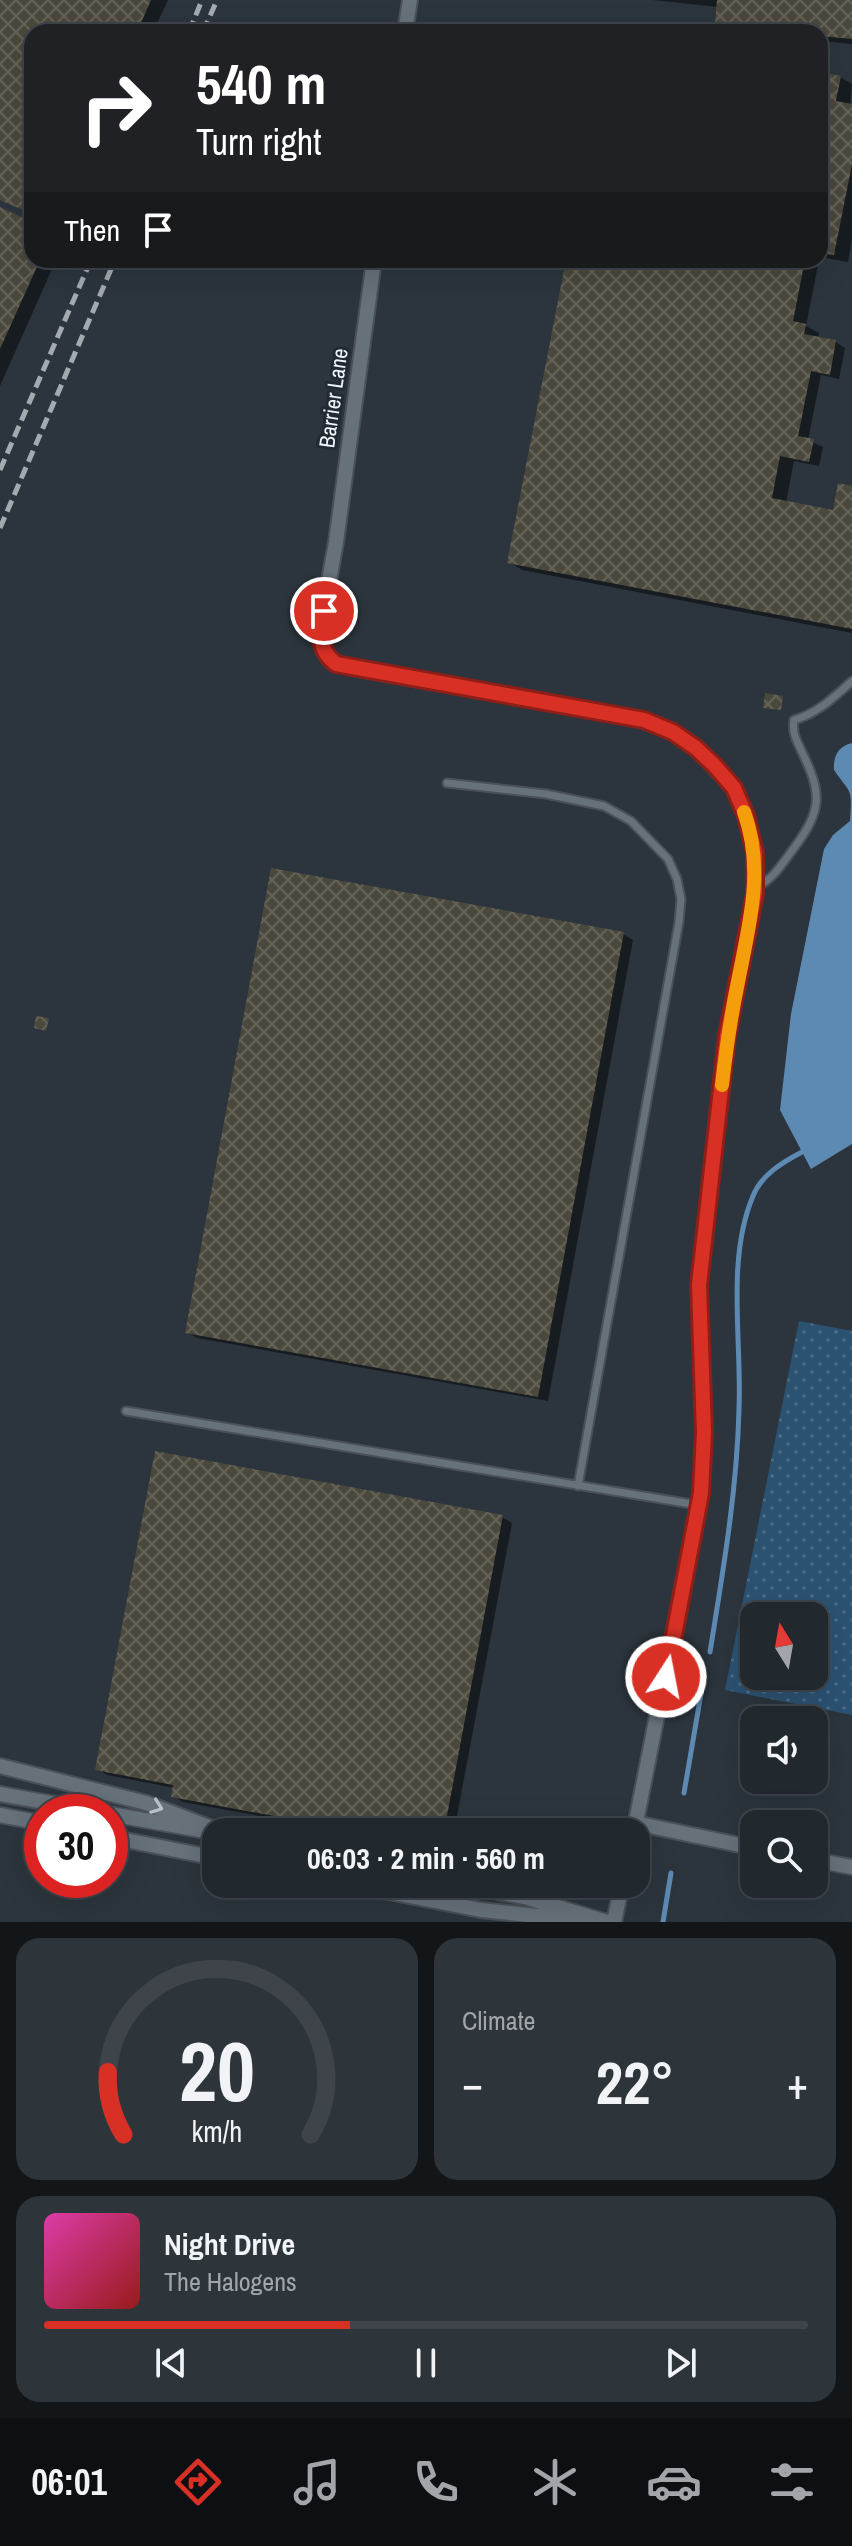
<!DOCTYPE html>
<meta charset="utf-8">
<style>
:root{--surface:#21282e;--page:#2d343a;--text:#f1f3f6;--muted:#a2a6aa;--line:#3e444a;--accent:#d93025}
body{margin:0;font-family:"Archivo Narrow",sans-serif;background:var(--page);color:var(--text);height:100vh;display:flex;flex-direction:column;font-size:30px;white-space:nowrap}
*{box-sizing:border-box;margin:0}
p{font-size:26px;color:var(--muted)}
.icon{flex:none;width:44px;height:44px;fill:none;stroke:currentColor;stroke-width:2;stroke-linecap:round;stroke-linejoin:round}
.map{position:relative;height:1922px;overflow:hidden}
.side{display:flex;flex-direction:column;gap:16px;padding:16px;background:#121619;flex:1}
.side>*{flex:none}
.hud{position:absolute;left:24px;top:24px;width:804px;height:244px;border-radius:24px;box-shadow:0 8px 32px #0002,0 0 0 2px var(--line);background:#202124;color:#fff;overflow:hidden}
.needle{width:52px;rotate:349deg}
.tools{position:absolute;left:740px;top:1602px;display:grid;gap:16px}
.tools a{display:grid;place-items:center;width:88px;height:88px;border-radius:16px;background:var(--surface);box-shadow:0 8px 32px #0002,0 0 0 2px var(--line);font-size:40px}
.speed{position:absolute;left:24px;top:1794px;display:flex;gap:16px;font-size:40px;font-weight:700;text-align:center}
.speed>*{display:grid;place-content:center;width:104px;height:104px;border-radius:50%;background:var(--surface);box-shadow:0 8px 32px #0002,0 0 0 2px var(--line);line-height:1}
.speed .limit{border:12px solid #d22;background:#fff;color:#111}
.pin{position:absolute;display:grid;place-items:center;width:68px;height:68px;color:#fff;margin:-34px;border:4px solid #fff;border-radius:50%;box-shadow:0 2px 8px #0007}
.me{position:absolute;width:88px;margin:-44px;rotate:11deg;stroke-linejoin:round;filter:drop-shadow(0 0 6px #0008)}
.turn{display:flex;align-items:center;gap:28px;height:168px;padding:0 40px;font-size:36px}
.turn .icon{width:104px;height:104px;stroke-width:2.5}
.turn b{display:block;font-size:56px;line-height:68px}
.then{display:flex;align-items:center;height:76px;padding:0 40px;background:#0003;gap:16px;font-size:30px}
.big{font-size:60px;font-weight:800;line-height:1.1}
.side .card{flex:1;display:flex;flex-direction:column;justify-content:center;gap:12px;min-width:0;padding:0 28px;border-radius:24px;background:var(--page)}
.side .dial{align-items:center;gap:0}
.dial svg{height:208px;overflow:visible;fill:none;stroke:var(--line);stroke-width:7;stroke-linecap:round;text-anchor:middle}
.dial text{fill:var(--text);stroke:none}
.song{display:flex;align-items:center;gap:24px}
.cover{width:96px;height:96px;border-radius:12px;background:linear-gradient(135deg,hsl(320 70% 55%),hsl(0 70% 35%))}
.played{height:8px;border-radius:4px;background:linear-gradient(90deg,var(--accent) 40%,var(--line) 40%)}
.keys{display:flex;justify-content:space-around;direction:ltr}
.heat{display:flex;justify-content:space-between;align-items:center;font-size:44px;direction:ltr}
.side .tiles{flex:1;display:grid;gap:16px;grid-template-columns:1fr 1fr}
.card:last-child{grid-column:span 2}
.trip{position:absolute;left:202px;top:1818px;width:448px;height:80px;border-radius:24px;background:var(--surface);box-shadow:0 8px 32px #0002,0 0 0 2px var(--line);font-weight:800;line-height:80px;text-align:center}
.tabs{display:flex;height:128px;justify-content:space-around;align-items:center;background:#0d1012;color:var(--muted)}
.tabs .icon{width:56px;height:56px}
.tabs .current{color:var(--accent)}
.tabs b{font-size:36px;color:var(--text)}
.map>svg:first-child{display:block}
</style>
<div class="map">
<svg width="852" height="1922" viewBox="0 0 852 1922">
<defs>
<pattern id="grass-dots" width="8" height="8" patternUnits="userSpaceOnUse" patternTransform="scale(2)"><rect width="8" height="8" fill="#2c5272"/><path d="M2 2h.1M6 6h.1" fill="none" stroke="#4b6c87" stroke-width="1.8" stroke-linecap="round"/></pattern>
<pattern id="building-cross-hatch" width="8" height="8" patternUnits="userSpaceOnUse" patternTransform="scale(2)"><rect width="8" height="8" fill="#4b483c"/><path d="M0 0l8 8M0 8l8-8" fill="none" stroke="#656359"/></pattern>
</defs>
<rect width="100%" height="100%" fill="#2c353d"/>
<path fill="url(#grass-dots)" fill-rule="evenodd" d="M799 1321 852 1331V1715L725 1690ZM754 1616H814V1676H754Z"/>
<path fill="#5d8ab2" d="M852 743V1144L811 1169 780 1110 791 1014 824 849 833 835 850 821C852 787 852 796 834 770 833 757 838 746 852 743Z"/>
<path fill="#0007" d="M0 0H168L153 32H32V214L0 199Z
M652 0H852V44L820 41V32L730 31 717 23 718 7Z
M820 74 840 77 852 84 850 105 852 106V239L848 262 820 257Z
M0 210 32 224V260H56L0 386Z
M568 260H819L806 326 819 333 818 339 836 342 845 348 839 379 821 375 808 440 823 447 819 466 794 461 786 503 835 512 852 488V633L522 570 509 562Z
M623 934 633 940 548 1401 197 1338 187 1332Z
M502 1517 512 1523 454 1832H348L183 1802 173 1796 175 1788 107 1775 97 1769Z"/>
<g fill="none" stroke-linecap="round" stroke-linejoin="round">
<path stroke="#5d8ab2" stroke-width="5" d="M710 1652C723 1571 737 1491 739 1409 742 1341 726 1260 753 1196 761 1175 783 1162 802 1152
M684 1793 702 1688
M663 1922 671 1873"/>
</g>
<path fill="url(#building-cross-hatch)" d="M0 0H151L137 32H32V214L0 200Z
M717 0H852V39L820 36V32H786L715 24Z
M820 72 841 76 836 101 852 104V164L834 255 820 253Z
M0 207 32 222V260H40L0 349Z
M566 260H805L793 321 806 324 804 334 836 340 830 375 811 371 798 436 814 439 809 462 780 456 772 498 833 510 838 483 852 486V629L507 563Z
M765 693 783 696 781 710 763 708Z
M271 868 624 932 538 1397 185 1333Z
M36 1016 49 1018 46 1031 34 1028Z
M155 1451 503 1515 444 1832H361L171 1797 173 1785 95 1770Z"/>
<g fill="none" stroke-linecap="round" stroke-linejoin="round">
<defs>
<path id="service" d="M447 783 546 794 604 806 631 821 668 859 677 879 681 899 679 922 578 1486
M755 888C773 880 782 864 794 848 823 809 822 793 801 750 796 739 792 733 794 720 818 713 834 697 852 681
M126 1411 698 1505"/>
<path id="minor" d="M405 32 410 0
M374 260 336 542 320 631C321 660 332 663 358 669L644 720 673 732 696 748 734 788 746 816 755 853V894L727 1036 699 1285 704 1432 701 1493 634 1832
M0 1766 146 1803 222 1832
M0 1794 100 1812
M110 1814 200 1830
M0 1815 42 1823
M635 1823 754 1848
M110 1837 216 1858
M814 1860 852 1867
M348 1884 481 1910 595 1922
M460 1884 528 1898 607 1922
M614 1922 622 1884"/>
</defs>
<use href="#service" stroke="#495057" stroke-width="11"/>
<use href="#minor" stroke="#495057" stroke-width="18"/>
<use href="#service" stroke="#67717a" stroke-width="7"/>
<use href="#minor" stroke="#67717a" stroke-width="14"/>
<path stroke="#a3abb1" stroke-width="5" stroke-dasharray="12 6" stroke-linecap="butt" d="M189 32 202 0
M203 32 217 0
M0 470 91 260
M0 528 115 260"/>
</g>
<defs><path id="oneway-chevron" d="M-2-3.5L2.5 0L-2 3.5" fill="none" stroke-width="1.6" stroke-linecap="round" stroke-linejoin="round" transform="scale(2)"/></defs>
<use stroke="#b9c0c7" href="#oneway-chevron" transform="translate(157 1807) rotate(20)"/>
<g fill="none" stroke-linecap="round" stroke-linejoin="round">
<defs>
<path id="route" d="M324 611C320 633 317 649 336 664L644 720 673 732 696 748 715 766 734 788 746 816 755 853V894L727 1036 699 1285 704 1432 701 1493 666 1677"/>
</defs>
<use href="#route" stroke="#8d1f18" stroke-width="20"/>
<use href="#route" stroke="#d93025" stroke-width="14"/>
<path stroke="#f59e0b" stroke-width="14" d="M722 1085C726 1050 731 1016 738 982 749 925 765 869 744 812"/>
</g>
<g text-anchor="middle" stroke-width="6" stroke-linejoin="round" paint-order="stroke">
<g font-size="22" fill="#eff5fa" stroke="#222a32">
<text transform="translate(333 398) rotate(-82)" y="8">Barrier Lane</text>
</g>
</g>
</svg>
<div class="tools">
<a><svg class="needle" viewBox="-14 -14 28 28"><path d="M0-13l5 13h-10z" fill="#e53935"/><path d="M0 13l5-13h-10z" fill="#a2a6aa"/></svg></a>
<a><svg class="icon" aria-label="sound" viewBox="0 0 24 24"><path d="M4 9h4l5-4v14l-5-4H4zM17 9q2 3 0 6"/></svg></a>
<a><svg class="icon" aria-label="search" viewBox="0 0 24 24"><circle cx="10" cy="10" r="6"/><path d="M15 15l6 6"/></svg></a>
</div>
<div class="speed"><div class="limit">30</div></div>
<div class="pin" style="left:324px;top:611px;background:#d93025"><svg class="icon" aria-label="arrive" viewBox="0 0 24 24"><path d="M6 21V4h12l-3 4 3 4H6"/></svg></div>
<svg class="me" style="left:666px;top:1677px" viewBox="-20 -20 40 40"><circle r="17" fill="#d93025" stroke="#fff" stroke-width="3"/><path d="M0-11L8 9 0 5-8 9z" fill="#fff"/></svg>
<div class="trip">06:03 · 2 min · 560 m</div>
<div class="hud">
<div class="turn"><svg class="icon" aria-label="right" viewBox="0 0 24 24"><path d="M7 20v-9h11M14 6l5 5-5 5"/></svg><div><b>540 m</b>Turn right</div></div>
<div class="then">Then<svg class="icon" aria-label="arrive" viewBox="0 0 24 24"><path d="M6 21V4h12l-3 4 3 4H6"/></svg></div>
</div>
</div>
<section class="side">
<div class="tiles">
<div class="card dial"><svg viewBox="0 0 100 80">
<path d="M14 69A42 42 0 1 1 86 69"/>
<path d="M14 69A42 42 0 0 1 8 45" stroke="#d93025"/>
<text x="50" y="56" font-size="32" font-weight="700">20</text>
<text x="50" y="72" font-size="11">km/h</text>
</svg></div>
<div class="card"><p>Climate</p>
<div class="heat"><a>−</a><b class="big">22°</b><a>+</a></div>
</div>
<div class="card">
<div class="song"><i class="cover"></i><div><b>Night Drive</b><p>The Halogens</p></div></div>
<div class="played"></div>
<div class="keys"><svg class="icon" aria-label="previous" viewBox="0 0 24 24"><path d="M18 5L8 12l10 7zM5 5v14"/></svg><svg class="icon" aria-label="pause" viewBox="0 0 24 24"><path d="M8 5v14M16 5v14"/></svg><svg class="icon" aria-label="next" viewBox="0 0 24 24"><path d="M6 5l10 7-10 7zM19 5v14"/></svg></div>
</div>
</div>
</section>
<nav class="tabs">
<b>06:01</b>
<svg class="icon current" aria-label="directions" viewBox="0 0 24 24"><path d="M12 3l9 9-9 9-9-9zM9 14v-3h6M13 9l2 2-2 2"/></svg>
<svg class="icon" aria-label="music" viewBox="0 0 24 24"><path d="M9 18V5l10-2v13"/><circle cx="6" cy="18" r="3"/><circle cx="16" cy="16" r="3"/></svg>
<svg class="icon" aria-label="phone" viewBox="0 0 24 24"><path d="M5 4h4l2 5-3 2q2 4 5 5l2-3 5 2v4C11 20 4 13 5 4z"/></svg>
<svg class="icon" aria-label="climate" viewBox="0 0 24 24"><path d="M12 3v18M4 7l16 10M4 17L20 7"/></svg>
<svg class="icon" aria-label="car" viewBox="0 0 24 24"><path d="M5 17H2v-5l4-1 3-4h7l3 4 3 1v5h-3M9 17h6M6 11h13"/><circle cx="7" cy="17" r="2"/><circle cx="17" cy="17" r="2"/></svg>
<svg class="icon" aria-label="filters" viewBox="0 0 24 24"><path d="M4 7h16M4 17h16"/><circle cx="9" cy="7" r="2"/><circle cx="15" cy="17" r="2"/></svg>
</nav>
